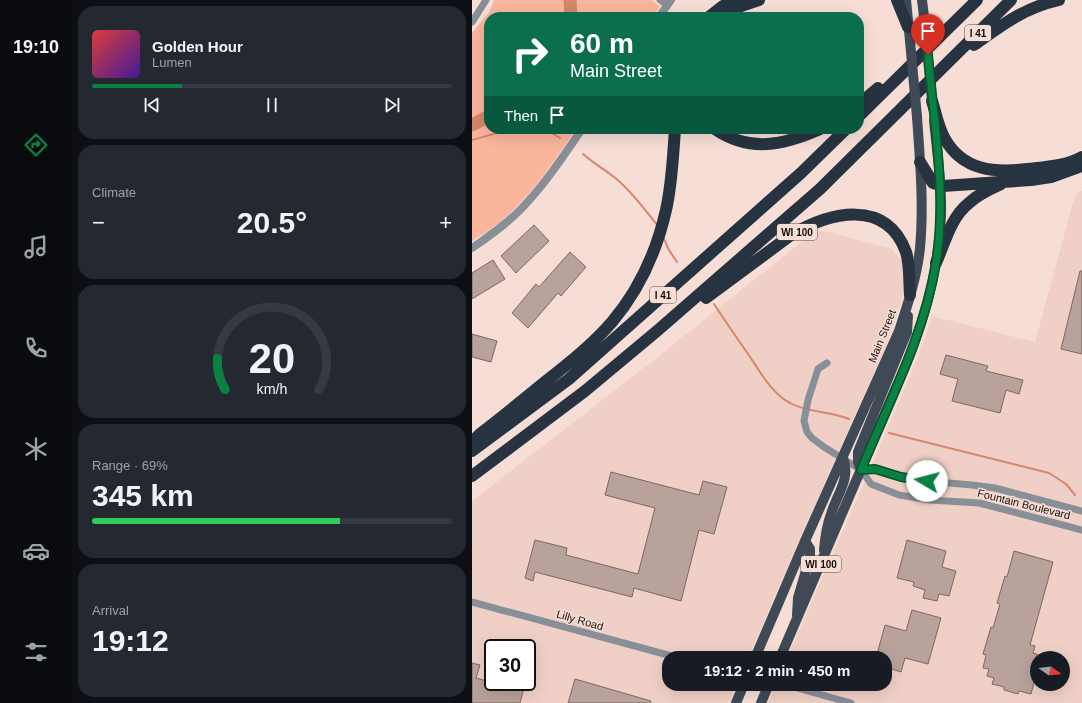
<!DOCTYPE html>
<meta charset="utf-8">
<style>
:root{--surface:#171b24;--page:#242831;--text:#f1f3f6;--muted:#9ea1a6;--line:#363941;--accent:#0b8043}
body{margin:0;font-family:Arial,sans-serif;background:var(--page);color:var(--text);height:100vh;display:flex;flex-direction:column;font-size:15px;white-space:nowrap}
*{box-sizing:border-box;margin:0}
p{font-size:13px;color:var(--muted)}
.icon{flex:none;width:22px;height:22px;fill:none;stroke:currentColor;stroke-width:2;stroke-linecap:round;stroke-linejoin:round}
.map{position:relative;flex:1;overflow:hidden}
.sheet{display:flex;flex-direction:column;gap:6px;padding:6px;background:#0d0f14;width:400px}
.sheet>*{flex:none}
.guide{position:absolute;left:12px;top:12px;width:380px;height:122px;border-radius:16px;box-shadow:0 4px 16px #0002;background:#0b6e4f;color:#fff;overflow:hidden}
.needle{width:26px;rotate:104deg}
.fabs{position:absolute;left:558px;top:651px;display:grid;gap:8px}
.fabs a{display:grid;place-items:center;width:40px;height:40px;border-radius:50%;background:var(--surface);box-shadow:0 4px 16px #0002;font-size:20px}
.speed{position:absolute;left:12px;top:639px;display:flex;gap:8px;font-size:20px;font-weight:700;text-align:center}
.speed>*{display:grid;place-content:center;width:52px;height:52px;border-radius:50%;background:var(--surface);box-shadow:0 4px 16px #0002;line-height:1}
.speed .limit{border:2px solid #111;border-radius:6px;background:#fff;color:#111}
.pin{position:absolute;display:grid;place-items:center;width:34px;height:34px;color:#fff;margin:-41px -17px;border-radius:50% 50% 50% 0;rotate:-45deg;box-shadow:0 0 4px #0007}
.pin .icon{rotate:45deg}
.me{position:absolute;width:44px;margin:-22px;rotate:278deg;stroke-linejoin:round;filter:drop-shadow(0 0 3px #0008)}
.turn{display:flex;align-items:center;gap:14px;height:84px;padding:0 20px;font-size:18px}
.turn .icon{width:52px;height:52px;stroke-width:2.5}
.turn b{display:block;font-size:28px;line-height:34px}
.then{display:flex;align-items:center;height:38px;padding:0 20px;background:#0003;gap:8px;font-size:15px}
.big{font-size:30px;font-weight:700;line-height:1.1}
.sheet .widget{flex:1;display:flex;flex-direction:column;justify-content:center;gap:6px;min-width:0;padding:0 14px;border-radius:16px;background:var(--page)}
.sheet .dial{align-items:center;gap:0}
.dial svg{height:104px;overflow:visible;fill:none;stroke:var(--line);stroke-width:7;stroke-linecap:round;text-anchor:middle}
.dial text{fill:var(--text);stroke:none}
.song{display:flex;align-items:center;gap:12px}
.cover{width:48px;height:48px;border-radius:6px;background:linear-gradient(135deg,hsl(0 70% 55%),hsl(260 70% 35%))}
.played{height:4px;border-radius:2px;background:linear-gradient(90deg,var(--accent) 25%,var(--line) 25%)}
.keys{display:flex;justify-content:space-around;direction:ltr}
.heat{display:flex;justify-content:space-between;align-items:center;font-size:22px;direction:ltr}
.charge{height:6px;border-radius:3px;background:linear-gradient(90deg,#34c759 69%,var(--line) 0)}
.trip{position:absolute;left:190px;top:651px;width:230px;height:40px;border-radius:16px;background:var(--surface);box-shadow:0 4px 16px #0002;font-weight:700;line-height:40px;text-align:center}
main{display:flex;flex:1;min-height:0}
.dock{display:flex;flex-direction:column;width:72px;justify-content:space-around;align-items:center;background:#090b0e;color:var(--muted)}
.dock .icon{width:28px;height:28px}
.dock .current{color:var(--accent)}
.dock b{font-size:18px;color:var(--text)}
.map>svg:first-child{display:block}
</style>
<main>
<nav class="dock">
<b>19:10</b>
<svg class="icon current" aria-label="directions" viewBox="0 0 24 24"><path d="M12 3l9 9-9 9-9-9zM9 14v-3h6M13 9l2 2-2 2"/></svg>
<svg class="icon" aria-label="music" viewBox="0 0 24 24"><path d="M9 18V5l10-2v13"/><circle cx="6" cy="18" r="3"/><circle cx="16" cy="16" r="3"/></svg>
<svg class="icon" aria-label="phone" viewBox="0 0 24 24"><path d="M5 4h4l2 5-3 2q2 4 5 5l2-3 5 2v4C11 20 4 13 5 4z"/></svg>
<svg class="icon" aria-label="climate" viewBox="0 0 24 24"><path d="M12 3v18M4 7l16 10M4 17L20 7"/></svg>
<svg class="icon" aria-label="car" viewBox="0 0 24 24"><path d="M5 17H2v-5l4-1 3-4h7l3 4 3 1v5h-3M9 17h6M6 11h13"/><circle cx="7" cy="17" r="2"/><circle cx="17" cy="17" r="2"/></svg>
<svg class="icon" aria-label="filters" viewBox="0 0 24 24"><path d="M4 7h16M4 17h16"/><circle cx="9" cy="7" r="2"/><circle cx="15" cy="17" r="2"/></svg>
</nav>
<section class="sheet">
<div class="widget">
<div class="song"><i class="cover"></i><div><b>Golden Hour</b><p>Lumen</p></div></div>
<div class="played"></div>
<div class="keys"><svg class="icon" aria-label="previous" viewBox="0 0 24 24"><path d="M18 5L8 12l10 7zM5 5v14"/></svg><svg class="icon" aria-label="pause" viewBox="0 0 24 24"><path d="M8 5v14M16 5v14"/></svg><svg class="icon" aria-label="next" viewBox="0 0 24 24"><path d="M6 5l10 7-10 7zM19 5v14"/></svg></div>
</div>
<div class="widget"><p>Climate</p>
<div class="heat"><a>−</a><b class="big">20.5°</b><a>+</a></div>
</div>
<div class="widget dial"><svg viewBox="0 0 100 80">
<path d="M14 69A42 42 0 1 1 86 69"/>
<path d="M14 69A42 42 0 0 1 8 45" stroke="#0b8043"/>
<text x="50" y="56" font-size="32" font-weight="700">20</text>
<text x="50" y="72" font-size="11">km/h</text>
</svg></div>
<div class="widget"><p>Range · 69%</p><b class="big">345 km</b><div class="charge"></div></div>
<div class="widget"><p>Arrival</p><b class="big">19:12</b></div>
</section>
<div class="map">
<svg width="610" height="703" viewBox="0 0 610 703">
<rect width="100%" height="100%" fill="#f6ded6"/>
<path fill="#f0d0c6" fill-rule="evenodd" d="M610 191V703H296L304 684H413V658H315L410 441 446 357 460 316 563 342 599 210 605 192ZM565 658H591V684H565Z
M343 231 356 232 420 249 432 264V293L420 330 410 355 334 524 276 658H197V684H265L256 703H0V501L178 363ZM21 648H55V682H21Z"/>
<path fill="#fbb59d" d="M22 0H179L188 6 180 17H17V129H104C82 162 59 196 28 222 19 229 9 235 0 241V33L18 11Z"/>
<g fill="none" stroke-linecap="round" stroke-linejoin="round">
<path stroke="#d6866b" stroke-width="2" d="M73 129 88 138
M0 140 40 129
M111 154C121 163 132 169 142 177 159 190 172 209 186 226
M191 237 197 250 205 262
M242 304C253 321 265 338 276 354 288 371 299 393 318 403 336 413 358 411 377 419
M417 433 577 473 594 484 603 495"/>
<path stroke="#d6866b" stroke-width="13" d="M98 0 99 17
M0 125 17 116"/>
</g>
<path fill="#b9a29b" stroke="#7c6760" d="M62 225 77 241 44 273 29 256Z
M98 252 114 267 89 296 86 293 56 328 40 313 64 284 67 287Z
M21 260 33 279 0 299V273Z
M608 271H610V354L589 349Z
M0 334 25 341 19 362 0 357Z
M474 355 516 366 514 371 551 380 547 394 534 390 528 413 480 401 486 379 468 374Z
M139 472 227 495 231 481 255 487 242 534 227 530 209 601 162 588 160 597 63 572 61 581 53 578 63 540 95 548 94 555 166 574 183 508 133 495Z
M435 540 474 551 470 567 484 571 477 596 467 594 465 601 451 598 453 590 441 586 442 582 425 578Z
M542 551 581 562 558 645 563 646 561 653 565 654V671L559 694 547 691 546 694 532 690V687L520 684 522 678 515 676 517 669 511 668 514 655 511 654 519 627 521 628 528 604 525 603 533 576 535 577Z
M440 610 469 618 456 664 433 658 429 672 413 667V658H404L413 625 434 631Z
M0 663 8 665 4 678 51 691 48 703H0Z
M103 679 179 701 178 703H96Z"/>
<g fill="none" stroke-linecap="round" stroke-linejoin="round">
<path stroke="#898f96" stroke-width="7" d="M188 0 195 5
M0 22 14 0
M355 363 346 369 336 400 332 421 335 432 340 438 352 447 389 470 399 484 427 495 458 500 507 503 610 530
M389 470 403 469 429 477 442 480 500 485 523 488 610 511
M0 602 207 658
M311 684 379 703"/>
<path stroke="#898f96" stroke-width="8" d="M187 17 199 0
M0 248C16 237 32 226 46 212 71 187 90 158 110 129"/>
<path stroke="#404a56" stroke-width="10" d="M434 0 438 41
M450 0 453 25
M389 470 386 462V452L435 332 436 316
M352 550C353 538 355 525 359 514 365 494 379 479 371 458
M325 615 326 598 338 557V549L333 541
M283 658 333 541 427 331C436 304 445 276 448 248 452 204 448 160 445 117
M308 658 435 362C454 315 467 266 469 215 470 184 465 152 462 120
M264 703 272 684
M289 703 297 684"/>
<path stroke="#273340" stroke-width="12" d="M425 0 436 27
M237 17 251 6 262 0
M250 17 269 6 287 0
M502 45C531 24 552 8 587 0
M460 101C464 113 466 127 473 139 491 171 523 173 556 169 574 167 594 166 610 157
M387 104 406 88
M387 116 505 0
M243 129C278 153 312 145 348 129
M448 162 461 183 471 186 559 180 579 177 610 166
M464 263C473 242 479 217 497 203 506 194 518 189 529 184
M234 298 319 235C358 212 414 198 434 252 438 265 437 281 438 295
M0 442 8 434C30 417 51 400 73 382 96 364 120 345 140 322 167 290 185 250 194 210 200 184 201 156 203 129
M0 451 97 379 329 173 374 129
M0 476 113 391 185 331 348 189 539 0"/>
<path stroke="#404a56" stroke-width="10" d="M453 25 460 101
M438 41 445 117"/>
</g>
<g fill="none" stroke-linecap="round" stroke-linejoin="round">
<defs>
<path id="route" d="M455 481 429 477 403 469 389 470C417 402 452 336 464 263 475 194 462 124 456 55"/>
</defs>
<use href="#route" stroke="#07532c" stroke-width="10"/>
<use href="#route" stroke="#0b8043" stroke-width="7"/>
</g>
<g text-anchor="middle" stroke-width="3" stroke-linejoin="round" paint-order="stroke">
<g fill="#f6ded6" stroke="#584b46" stroke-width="1">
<rect x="493" y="25" width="26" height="16" rx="3"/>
<rect x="305" y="224" width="40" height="16" rx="3"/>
<rect x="178" y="287" width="26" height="16" rx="3"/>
<rect x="329" y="556" width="40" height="16" rx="3"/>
</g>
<g font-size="10" font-weight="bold" fill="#140c09">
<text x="506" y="37">I 41</text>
<text x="325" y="236">WI 100</text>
<text x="191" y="299">I 41</text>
<text x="349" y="568">WI 100</text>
</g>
<g font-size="11" fill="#140c09" stroke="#f6ded6">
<text transform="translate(410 336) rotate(-68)" y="4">Main Street</text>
<text transform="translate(552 504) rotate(14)" y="4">Fountain Boulevard</text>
<text transform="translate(108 620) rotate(16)" y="4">Lilly Road</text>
</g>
</g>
</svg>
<div class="fabs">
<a><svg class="needle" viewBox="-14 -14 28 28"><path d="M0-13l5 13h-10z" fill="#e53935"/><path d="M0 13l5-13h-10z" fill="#9ea1a6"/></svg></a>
</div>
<div class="speed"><div class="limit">30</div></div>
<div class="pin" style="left:456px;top:55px;background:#d93025"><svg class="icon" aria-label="arrive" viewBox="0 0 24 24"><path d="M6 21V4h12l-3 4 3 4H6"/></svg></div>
<svg class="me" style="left:455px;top:481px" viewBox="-20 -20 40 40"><circle r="19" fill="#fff"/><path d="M0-13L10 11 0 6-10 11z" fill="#0b8043"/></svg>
<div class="trip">19:12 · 2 min · 450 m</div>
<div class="guide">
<div class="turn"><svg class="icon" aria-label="right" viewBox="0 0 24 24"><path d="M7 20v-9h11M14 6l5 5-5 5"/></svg><div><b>60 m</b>Main Street</div></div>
<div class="then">Then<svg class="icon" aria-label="arrive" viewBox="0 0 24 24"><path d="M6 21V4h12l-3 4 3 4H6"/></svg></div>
</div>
</div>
</main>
